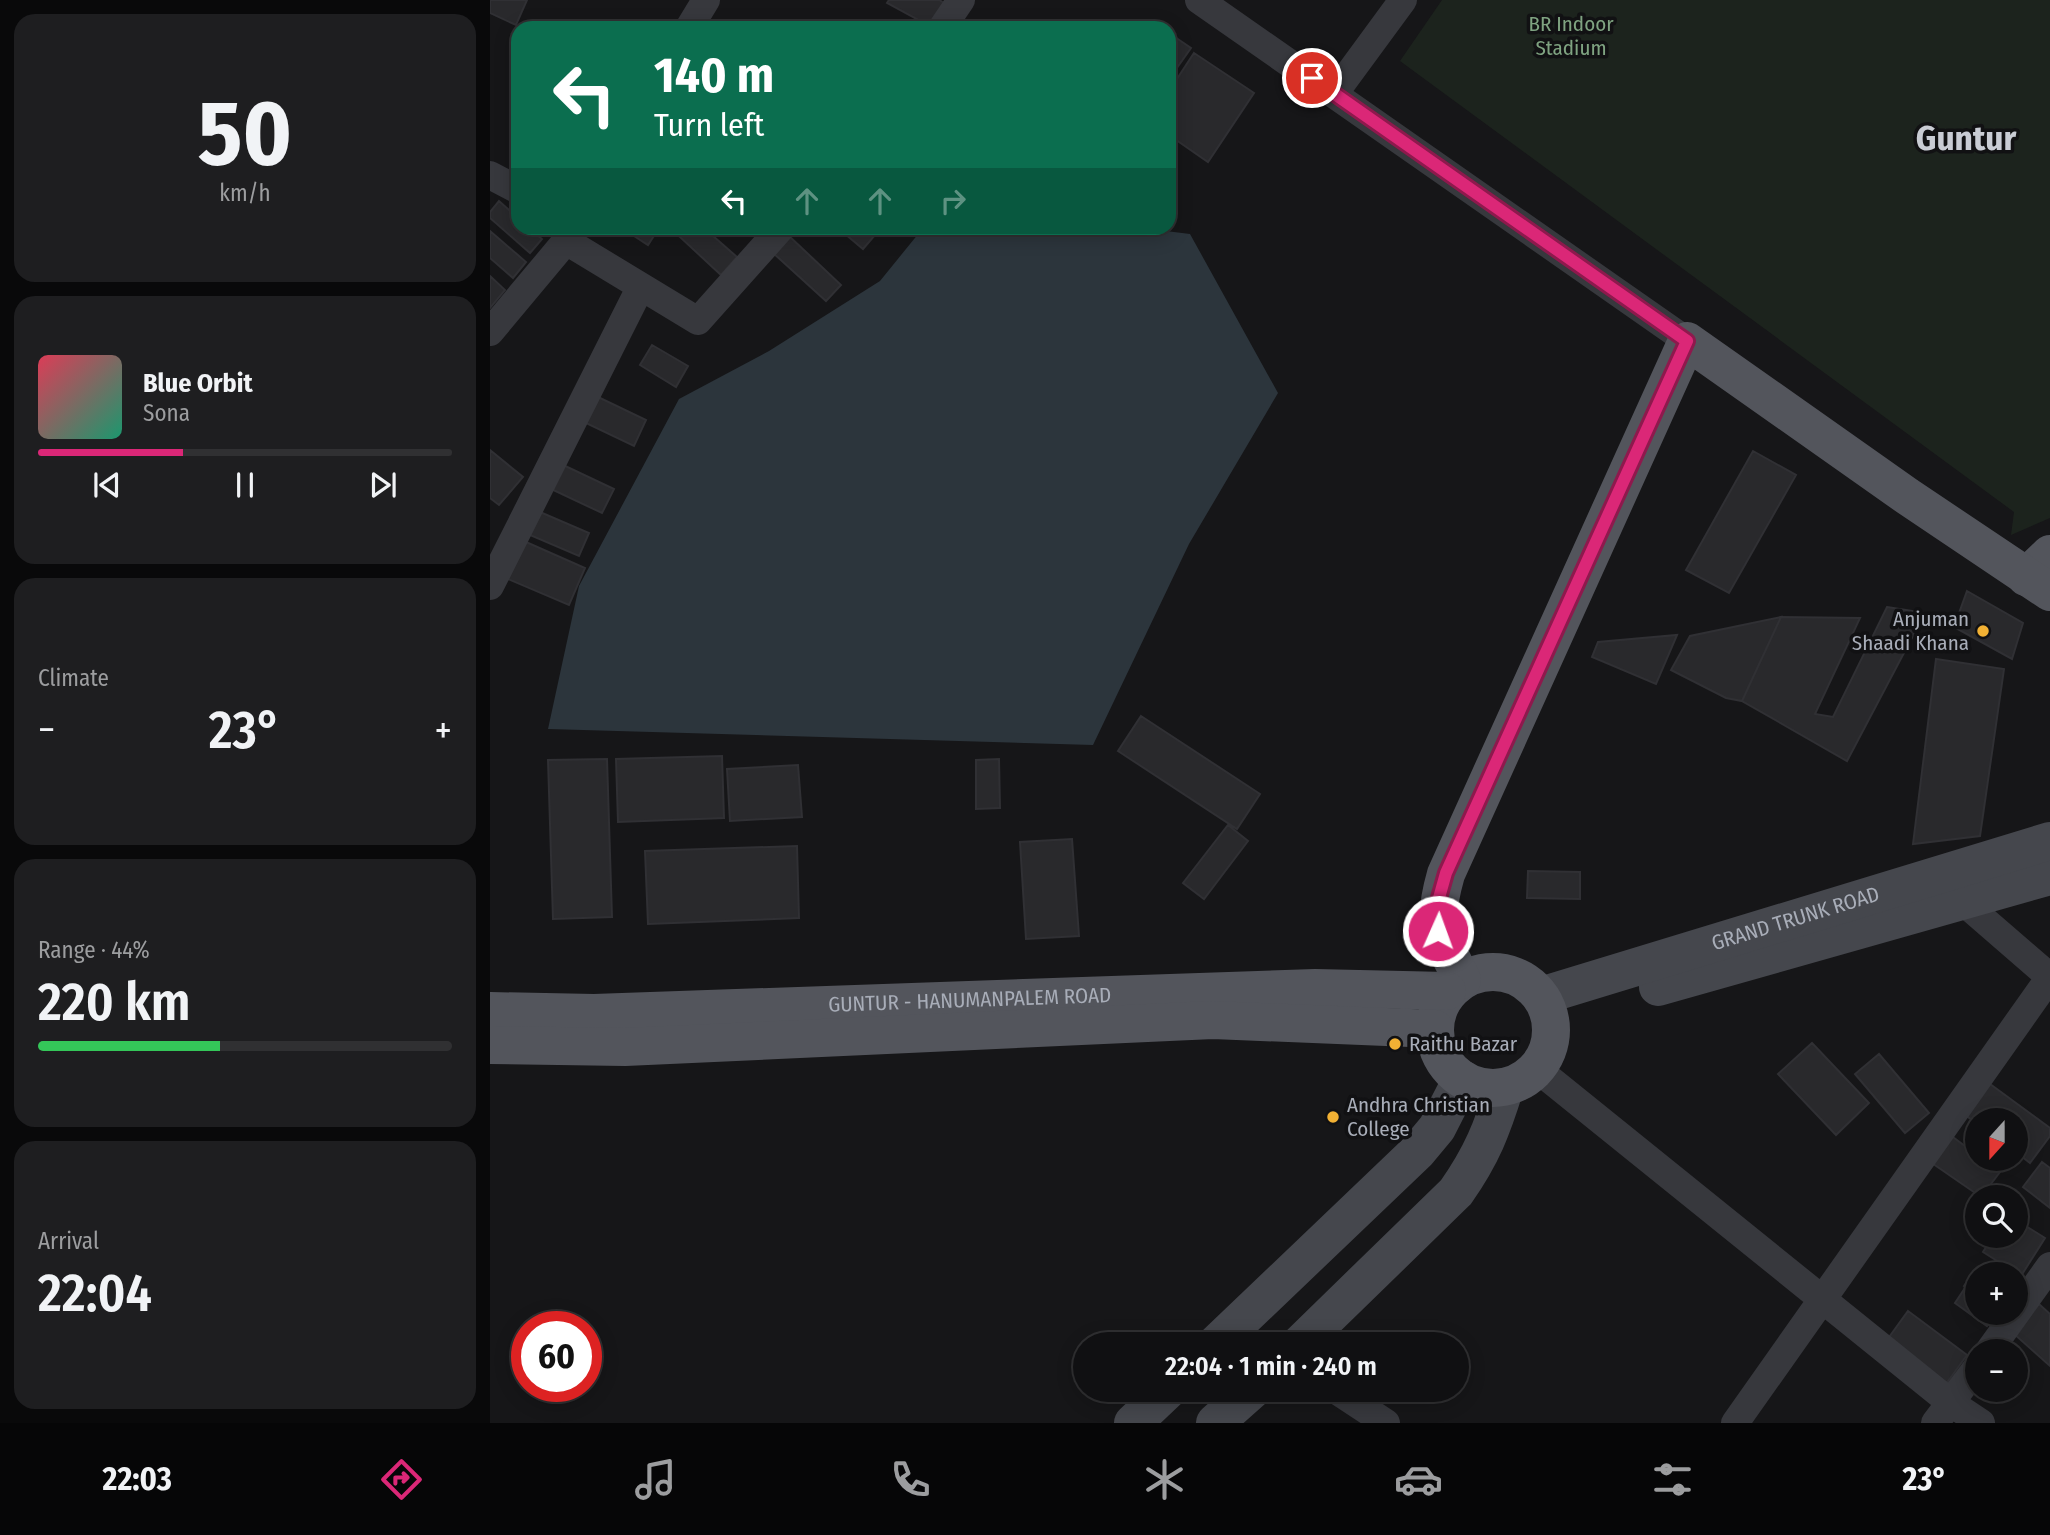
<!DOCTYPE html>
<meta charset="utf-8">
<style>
:root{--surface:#101012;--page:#1e1e20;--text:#f1f3f6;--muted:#9c9d9f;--line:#303032;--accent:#db2777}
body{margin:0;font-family:"Fira Sans Condensed",sans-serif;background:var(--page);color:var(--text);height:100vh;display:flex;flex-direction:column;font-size:26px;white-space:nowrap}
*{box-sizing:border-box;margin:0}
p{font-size:23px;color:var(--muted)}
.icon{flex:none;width:38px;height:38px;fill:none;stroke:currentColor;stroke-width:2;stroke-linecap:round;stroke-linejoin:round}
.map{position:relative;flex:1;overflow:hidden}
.panel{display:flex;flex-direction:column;gap:14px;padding:14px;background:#09090a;width:490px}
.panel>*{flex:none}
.top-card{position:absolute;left:21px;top:21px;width:665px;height:214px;border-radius:21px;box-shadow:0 4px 18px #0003,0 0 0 2px var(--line);background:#0b6e4f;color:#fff;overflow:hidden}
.needle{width:46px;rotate:201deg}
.tools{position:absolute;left:1475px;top:1108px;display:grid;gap:14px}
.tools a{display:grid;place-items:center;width:63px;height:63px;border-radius:50%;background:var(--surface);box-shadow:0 4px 18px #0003,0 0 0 2px var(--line);font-size:35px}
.speed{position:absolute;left:21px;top:1311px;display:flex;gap:14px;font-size:35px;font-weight:700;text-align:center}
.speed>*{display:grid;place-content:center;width:91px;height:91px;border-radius:50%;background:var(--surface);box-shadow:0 4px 18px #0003,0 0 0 2px var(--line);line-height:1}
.speed .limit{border:10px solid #d22;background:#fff;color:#111}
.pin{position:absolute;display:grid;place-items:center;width:60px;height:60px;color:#fff;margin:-30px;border:4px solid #fff;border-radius:50%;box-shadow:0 2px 7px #0007}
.me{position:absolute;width:77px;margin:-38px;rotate:2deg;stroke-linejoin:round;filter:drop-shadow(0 0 5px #0008)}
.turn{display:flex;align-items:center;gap:24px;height:147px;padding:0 28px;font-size:32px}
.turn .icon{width:91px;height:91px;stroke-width:2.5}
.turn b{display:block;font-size:49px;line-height:60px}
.lanes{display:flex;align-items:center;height:66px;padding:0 28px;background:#0003;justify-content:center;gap:35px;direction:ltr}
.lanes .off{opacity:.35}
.big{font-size:52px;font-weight:600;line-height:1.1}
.panel .card{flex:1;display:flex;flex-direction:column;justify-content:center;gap:10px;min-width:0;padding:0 24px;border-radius:21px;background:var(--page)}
.panel .dial{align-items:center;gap:0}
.dial b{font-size:91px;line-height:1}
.song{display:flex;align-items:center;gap:21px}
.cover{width:84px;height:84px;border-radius:10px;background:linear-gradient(135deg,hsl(350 70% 55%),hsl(160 70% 35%))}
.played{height:7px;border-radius:4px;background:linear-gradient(90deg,var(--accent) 35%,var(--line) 35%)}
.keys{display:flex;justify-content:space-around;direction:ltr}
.heat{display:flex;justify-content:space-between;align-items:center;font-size:38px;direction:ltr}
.charge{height:10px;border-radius:5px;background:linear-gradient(90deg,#34c759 44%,var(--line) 0)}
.trip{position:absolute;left:583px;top:1332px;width:396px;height:70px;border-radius:35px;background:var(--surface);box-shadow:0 4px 18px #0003,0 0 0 2px var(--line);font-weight:600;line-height:70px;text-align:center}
.tab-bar{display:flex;height:112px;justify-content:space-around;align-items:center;background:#060607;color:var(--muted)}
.tab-bar .icon{width:49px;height:49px}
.tab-bar .current{color:var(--accent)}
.tab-bar b{font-size:32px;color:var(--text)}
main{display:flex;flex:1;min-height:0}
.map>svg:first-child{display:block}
</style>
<main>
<section class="panel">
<div class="card dial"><b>50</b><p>km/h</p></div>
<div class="card">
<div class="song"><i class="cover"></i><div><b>Blue Orbit</b><p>Sona</p></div></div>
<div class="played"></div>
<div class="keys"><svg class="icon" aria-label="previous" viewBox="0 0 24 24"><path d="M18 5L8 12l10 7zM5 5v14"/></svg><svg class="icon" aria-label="pause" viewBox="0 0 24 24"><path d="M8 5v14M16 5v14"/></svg><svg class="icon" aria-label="next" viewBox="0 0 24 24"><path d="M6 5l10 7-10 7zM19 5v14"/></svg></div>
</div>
<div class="card"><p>Climate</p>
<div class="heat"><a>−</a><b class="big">23°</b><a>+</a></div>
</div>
<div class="card"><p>Range · 44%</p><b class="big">220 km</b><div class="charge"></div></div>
<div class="card"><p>Arrival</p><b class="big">22:04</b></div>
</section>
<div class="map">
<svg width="1560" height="1423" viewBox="0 0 1560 1423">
<rect width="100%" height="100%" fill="#161618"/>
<path fill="#1c231d" d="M952 0H1560V518L1521 535 1524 512 910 61Z"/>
<path fill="#2c353c" d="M433 228H652L700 234 788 393 699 544 603 745 58 729 89 586 189 399 279 351 390 281Z"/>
<path fill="#29292c" stroke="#303034" stroke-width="2" d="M0 0H37L26 25 0 13Z
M399 0H449L458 5 443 28 397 3Z
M679 33 701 48 679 79Z
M704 53 764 93 718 162 679 135V91Z
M9 201 28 218V228H39L52 239 40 253 0 218V212Z
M132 228H169L158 245Z
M199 228H214L247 257 231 275 190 237Z
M348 228H391L373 249Z
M0 231 36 262 23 278 0 258Z
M298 235 351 285 336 301 282 252Z
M0 276 15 290 0 308Z
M162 345 198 366 186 387 150 365Z
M108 397 156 420 144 446 96 423Z
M0 450 33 477 9 505 0 498Z
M1263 451 1306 475 1239 593 1196 570Z
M71 464 124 489 112 513 59 488Z
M43 509 99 533 89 556 33 532Z
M27 538 95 568 79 605 11 576Z
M1477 591 1533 623 1522 659 1464 627Z
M1397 607 1435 613 1357 761 1252 701 1291 617 1370 618 1325 714 1343 717Z
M1291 617 1252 701 1236 698 1181 670 1200 636Z
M1187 635 1166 684 1102 657 1108 642Z
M1446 659 1514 669 1490 836 1423 844Z
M651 716 770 794 747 829 628 751Z
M232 756 234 818 128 822 126 759Z
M117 759 122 917 63 919 58 760Z
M509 759 510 808 486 809V760Z
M308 765 312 817 240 821 237 769Z
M738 825 758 841 714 899 693 883Z
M582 839 589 936 536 939 530 842Z
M307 846 309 918 158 924 155 851Z
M1038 871 1090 872V899L1037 898Z
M1322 1043 1379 1103 1346 1135 1288 1074Z
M1389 1054 1439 1113 1415 1133 1365 1074Z
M1496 1081 1560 1128V1136L1540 1163 1526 1152V1120H1488V1124L1472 1113Z
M1459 1134 1488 1156V1158H1491L1510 1172 1491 1197 1439 1161Z
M1552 1162 1560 1168V1208L1533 1187Z
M1526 1220 1555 1238 1531 1276 1493 1252 1503 1236H1526Z
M1486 1269 1494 1274H1488V1296L1474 1286Z
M1475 1288 1488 1297V1312H1507L1497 1326 1465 1303Z
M1549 1304 1560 1314V1366L1523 1333Z
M1418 1311 1477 1355 1456 1384 1397 1340Z"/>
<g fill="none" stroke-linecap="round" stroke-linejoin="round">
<path stroke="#37383d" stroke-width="28" d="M709 0 1197 341
M199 28 216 0
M452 28 471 0
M844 94 913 0
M0 175 28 190
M76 241 208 321 291 228
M0 332 76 241 84 228
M0 586 150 288
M1471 900 1560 977
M1047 1069 1461 1403 1491 1423
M1499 1351 1560 1266
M846 1390 896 1423
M1245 1423 1560 977
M1445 1423 1488 1366"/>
<g stroke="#45474d" stroke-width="38">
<path d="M1168 987 1560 876"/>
<path id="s1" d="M1051 996 1560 841"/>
<path d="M726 1344 927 1152 947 1128 972 1079"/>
<path d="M810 1344 966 1192C992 1155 1002 1129 1015 1087"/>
<path d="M643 1423 678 1390"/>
<path d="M725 1423 762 1390"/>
</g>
<g stroke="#53555c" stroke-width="38">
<path d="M1536 577 1560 554"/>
<circle cx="1003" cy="1030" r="58"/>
<path d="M972 980C949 932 941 927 956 874L1197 341 1417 496 1560 592"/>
<path id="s2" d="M0 1011 104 1013 825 988 957 991"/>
<path d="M0 1045 135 1047 723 1020 945 1029"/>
</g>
</g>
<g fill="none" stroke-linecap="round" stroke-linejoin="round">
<defs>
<path id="route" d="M822 78 1197 341 956 873 947 905 948 931"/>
</defs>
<use href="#route" stroke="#8e194d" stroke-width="18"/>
<use href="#route" stroke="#db2777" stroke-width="12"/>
</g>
<g fill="#f2b134" stroke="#111113" stroke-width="2.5">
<circle cx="1493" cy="631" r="7"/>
<circle cx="905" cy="1044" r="7"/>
<circle cx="843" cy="1117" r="7"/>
</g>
<g text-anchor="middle" stroke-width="7" stroke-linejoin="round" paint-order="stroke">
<g font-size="21" fill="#7fa381" stroke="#111113">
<text x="1081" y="31">BR Indoor<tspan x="1081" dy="24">Stadium</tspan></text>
</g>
<g font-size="21" fill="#a8adb8" stroke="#111113" text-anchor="start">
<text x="1479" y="626" text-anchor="end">Anjuman<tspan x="1479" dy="24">Shaadi Khana</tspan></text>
<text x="919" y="1051">Raithu Bazar</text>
<text x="857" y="1112">Andhra Christian<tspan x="857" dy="24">College</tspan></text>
</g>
<g font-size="21" fill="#a8adb8" stroke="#111113">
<text dy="7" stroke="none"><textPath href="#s1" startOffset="266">GRAND TRUNK ROAD</textPath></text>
<text dy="7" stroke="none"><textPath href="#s2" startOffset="480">GUNTUR - HANUMANPALEM ROAD</textPath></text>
</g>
<g font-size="35" font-weight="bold" fill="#c9ccd4" stroke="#111113">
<text x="1476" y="150">Guntur</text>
</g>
</g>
</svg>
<div class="tools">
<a><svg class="needle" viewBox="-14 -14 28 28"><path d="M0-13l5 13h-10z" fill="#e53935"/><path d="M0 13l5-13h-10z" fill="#9c9d9f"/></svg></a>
<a><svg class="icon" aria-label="search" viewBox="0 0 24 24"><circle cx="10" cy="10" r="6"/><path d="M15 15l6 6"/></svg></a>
<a>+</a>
<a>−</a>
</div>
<div class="speed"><div class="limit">60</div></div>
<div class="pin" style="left:822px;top:78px;background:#d93025"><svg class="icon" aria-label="arrive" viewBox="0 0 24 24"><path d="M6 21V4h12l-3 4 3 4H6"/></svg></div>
<svg class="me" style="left:948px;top:931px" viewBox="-20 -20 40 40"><circle r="17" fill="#db2777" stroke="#fff" stroke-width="3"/><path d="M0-11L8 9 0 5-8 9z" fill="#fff"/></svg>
<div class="trip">22:04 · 1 min · 240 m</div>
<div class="top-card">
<div class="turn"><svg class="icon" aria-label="left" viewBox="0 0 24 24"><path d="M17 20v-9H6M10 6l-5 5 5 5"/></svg><div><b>140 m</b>Turn left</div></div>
<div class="lanes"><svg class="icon" aria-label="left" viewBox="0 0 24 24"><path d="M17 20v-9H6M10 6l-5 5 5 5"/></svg><svg class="icon off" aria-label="ahead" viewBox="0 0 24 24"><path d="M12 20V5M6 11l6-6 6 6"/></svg><svg class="icon off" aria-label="ahead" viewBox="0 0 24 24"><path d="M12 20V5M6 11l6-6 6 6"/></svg><svg class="icon off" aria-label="right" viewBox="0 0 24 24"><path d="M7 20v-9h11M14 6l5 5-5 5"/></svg></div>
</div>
</div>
</main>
<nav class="tab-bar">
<b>22:03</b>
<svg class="icon current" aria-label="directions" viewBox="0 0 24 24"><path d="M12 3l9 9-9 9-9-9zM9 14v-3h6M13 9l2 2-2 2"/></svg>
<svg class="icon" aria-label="music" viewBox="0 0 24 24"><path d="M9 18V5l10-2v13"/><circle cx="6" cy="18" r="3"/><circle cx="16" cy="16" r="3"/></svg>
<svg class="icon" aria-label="phone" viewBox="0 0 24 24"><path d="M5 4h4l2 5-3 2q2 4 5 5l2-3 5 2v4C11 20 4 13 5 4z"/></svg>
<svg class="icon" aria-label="climate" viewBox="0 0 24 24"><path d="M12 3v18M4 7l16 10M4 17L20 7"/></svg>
<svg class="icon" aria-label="car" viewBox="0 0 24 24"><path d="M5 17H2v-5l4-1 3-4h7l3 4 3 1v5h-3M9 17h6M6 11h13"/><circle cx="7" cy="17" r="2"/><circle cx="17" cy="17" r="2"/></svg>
<svg class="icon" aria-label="filters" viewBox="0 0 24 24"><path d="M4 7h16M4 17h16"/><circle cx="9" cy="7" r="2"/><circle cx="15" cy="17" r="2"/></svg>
<b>23°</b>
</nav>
